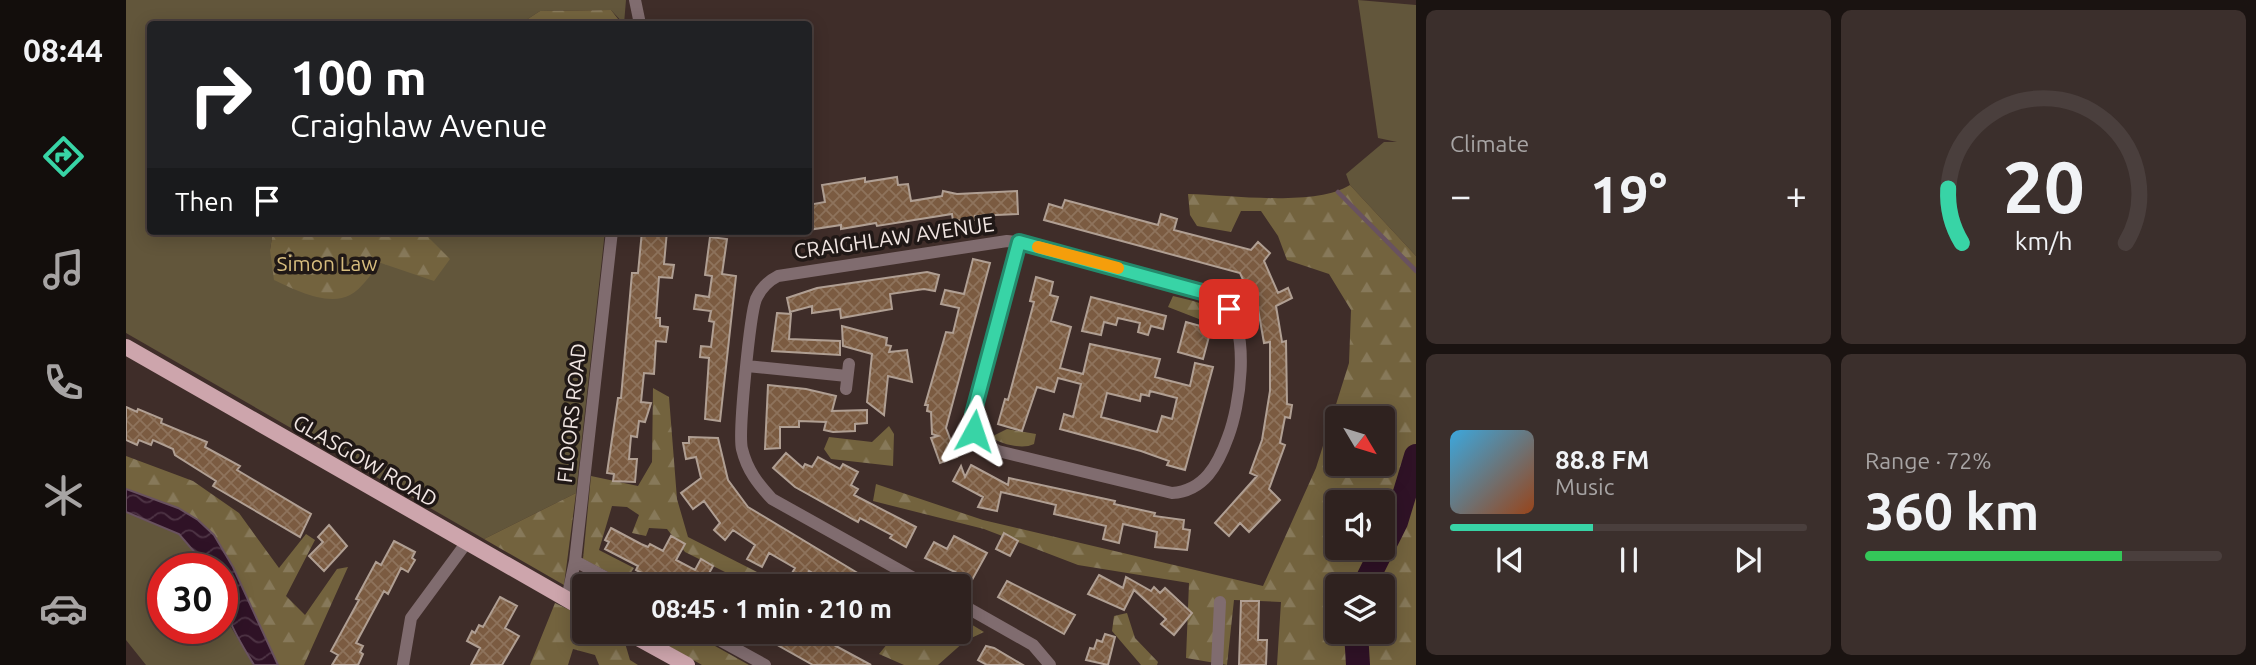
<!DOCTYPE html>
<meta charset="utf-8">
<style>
:root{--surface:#2f221f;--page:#3b2f2c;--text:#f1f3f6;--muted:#a7a4a4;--line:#4a3f3d;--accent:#38d4a6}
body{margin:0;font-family:Ubuntu,sans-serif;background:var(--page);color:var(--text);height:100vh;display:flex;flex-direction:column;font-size:26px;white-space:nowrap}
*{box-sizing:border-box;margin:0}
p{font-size:23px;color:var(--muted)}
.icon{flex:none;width:38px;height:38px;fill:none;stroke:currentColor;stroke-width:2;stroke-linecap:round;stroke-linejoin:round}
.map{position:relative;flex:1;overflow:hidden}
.sheet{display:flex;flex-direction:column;gap:10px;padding:10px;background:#1a1311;width:840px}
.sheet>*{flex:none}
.banner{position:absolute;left:21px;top:21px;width:665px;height:214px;border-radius:7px;box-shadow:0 4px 18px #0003,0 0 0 2px var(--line);background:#202124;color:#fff;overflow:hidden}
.needle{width:46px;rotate:128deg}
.controls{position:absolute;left:1199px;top:406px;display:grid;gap:14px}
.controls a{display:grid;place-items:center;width:70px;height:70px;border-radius:7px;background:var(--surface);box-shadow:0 4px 18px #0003,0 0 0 2px var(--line);font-size:35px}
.speed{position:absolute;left:21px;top:553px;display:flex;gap:14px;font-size:35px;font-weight:700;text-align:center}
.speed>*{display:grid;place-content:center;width:91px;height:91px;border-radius:50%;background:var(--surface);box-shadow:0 4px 18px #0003,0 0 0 2px var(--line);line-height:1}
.speed .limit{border:10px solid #d22;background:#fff;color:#111}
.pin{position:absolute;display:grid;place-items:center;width:60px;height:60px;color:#fff;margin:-30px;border-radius:14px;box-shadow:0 4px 10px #0006}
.me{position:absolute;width:77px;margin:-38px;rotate:5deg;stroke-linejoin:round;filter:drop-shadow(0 0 5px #0008)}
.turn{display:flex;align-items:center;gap:24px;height:147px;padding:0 28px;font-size:32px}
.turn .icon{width:91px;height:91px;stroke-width:2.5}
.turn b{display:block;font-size:49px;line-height:60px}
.then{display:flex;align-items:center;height:66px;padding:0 28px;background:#0003;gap:14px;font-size:26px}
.big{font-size:52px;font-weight:700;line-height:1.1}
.sheet .card{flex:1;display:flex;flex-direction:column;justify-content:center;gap:10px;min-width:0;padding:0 24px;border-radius:10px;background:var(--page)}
.sheet .dial{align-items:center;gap:0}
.dial svg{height:182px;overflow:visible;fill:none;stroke:var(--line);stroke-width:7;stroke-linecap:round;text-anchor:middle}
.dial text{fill:var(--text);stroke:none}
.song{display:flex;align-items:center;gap:21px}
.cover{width:84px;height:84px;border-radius:10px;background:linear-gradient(135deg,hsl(200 70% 55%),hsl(20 70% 35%))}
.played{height:7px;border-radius:4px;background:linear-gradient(90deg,var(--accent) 40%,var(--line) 40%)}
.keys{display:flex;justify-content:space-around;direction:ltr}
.heat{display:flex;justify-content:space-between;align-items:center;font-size:38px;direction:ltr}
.charge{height:10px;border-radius:5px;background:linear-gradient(90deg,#34c759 72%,var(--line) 0)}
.sheet .tiles{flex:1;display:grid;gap:10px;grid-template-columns:repeat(2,1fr)}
.trip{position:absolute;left:446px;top:574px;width:399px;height:70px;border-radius:7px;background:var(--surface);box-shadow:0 4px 18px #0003,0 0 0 2px var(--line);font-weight:700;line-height:70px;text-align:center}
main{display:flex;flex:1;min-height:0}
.dock{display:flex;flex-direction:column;width:126px;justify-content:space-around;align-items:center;background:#130e0c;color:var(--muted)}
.dock .icon{width:49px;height:49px}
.dock .selected{color:var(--accent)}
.dock b{font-size:32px;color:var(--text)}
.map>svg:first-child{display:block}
</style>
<main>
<nav class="dock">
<b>08:44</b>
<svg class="icon selected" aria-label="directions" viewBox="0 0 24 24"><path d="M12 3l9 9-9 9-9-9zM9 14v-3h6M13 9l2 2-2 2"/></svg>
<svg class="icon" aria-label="music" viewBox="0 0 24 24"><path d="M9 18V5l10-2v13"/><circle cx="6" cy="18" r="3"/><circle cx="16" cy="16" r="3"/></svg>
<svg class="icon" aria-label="phone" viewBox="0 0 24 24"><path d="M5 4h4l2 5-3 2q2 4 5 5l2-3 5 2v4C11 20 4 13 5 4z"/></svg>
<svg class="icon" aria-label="climate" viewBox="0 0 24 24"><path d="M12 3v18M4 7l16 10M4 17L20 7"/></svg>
<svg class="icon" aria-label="car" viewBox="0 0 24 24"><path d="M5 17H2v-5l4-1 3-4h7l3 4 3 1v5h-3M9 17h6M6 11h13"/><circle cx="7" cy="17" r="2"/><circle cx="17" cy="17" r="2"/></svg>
</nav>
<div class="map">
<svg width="1290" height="665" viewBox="0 0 1290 665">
<defs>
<pattern id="forest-firs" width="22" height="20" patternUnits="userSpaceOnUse" patternTransform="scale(1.75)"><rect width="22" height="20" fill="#73633e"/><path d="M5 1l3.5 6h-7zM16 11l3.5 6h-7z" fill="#87795a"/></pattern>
<pattern id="water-waves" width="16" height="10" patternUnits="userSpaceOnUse" patternTransform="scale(1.75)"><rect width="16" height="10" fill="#2f1226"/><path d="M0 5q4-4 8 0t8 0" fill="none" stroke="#4e3445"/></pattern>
<pattern id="building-cross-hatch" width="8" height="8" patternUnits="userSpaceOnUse" patternTransform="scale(1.75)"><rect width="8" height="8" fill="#7b5b41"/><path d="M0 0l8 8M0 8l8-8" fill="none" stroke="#8e735c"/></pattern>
</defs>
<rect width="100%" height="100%" fill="#3f2d29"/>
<path fill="#62563b" d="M0 0H500L498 24 485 10 414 11 394 24H24V231H147L144 250 241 277 255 263 309 231H479L450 493 358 539 0 333Z
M1232 0 1290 5V256L1224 185 1220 174 1258 142H1271L1252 138Z
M0 512 53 534 83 569H37V628H96V600L103 624 128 665H20L0 640Z"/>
<path fill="url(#forest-firs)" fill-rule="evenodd" d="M485 10 496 24H394L414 11Z
M1224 185 1290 256V665H1151L1155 602 1108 600 1101 665 1060 658 1063 583 952 565 858 529 747 501 750 484 857 520 1137 586 1190 468 1223 363 1225 310 1203 274 1161 260 1152 236 1135 211H1115L1105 232 1071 226 1064 215 1062 194C1105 195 1189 207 1224 185ZM1211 418H1256V464H1211ZM1211 502H1256V548H1211ZM1211 586H1256V632H1211Z
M147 231H309L303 238 324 259 308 281 255 263C246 272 235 290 224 295 202 307 167 289 148 280L144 250Z
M1047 296C1069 302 1092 303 1096 328L1042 307Z
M527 388 543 397 551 499 562 537 659 586H627L559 552 541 529 523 528 520 536 506 533 513 515 501 507 486 506 473 550 508 568 502 577H517L521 586H509L457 559 465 476 512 486 526 462Z
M763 426 768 434 767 466 705 459 698 449 703 437 746 442Z
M881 429 910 434 908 444C896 450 875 444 865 437Z
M0 456 67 481 113 513 153 568 180 534 189 540 160 596 179 615 211 569 222 567 178 665H152L106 567 88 535 72 520 52 508 0 489Z
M450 493 438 585 358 539Z
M429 603 458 617V632H482L499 643 504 660 512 665H473L469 655 447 649 442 665H404Z
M1001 613 1009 638 1032 662 1031 665H1015L986 631 988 616Z
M833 617 858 632 839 641 812 665H778L753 654 771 632H833Z
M518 632H564L623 665H576Z"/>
<path fill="url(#water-waves)" stroke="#69525f" stroke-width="2" d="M0 489 52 508 72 520 88 535 107 567 152 665H128C105 627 96 614 96 569H83L53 534 0 512Z"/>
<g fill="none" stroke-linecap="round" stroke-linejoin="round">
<path stroke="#69525f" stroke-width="4.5" d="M1212 192 1290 271"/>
<path stroke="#2f1226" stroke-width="24" d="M1238 586 1270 522 1290 456
M1230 632 1232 665"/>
</g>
<path fill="url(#building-cross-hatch)" stroke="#b09f93" stroke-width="2" fill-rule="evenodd" d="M771 177 772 185 782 184 785 201 816 196 817 191 831 194 891 191 892 214 849 216V220L836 222 835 220 827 221 826 214 751 226 750 223 715 229V225L682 230V205L699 202 696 185 739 178V182Z
M939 200 1032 225 1035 214 1051 219 1048 230 1125 250 1132 242 1144 253 1138 261 1152 293 1162 288 1166 298 1150 306 1156 342 1160 341 1161 404 1166 405 1164 418 1159 417 1154 443 1159 445 1143 489 1154 500 1123 532 1114 523 1103 536 1089 523 1131 476 1124 473 1136 440 1144 391V342L1138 343 1131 303 1128 304 1114 273 918 220 923 204 936 208Z
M516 231H541L538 264 548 265 546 278 533 277 530 318H534V326L542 327 540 342 530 341 528 374 518 373 515 402 525 403 519 422 513 421 511 437 505 436 503 459H511L509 482 487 481 488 474 481 473 492 398H495L506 273H512Z
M584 237 601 239 596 274 610 276 594 421 579 419 583 358 574 357 575 346 585 347 588 322 583 321 585 311 568 309 570 295 583 297 586 276 579 275Z
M847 259 864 263 820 428 831 457 814 463 805 438 812 436 806 434 805 412 801 411 802 405H799L820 332 827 333 833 308 815 304 819 290 838 294Z
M801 272 813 275 809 291 798 289 764 294 766 309 715 318 714 309 686 313V306L664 312 661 298 691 288Z
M910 277 927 282 924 295 932 297 925 321 945 327 934 368 957 374 964 344 1034 359 1029 377 1064 386 1069 363 1087 367 1059 470 1041 465 1043 461 1015 451 934 429 938 414 947 417 955 384 932 378 928 392 911 387 896 431 872 424 879 399 882 400 908 302 904 301ZM1024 391 1051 398 1046 419 1036 416 1031 432 975 417 981 393 1014 401 1015 394 1023 396Z
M965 297 1040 316 1037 329 1025 326 1022 335 1012 332 1014 323 992 318 990 325 978 322 975 335 956 331Z
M651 313 665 314 663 339 714 341V355L646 351Z
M1060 322 1085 329 1077 359 1052 352Z
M716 326 761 338 760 345 765 346 763 352 781 350 786 382 762 376 758 415 741 402 746 354 717 346Z
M642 385 680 389 710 396 706 411 741 410V423L729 424V431L707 432 698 430 700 422 673 421V427H654V448L639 449Z
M0 407 11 412 12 409 36 419 35 423 81 442 79 447 114 466 111 470 185 514 174 537 87 486 90 481 49 455 47 449 27 440 25 445 13 440 11 445 0 440Z
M563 437 592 438 602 480 622 507 753 586H703L704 583 683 571 679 580 666 573 669 568 643 553 636 567 621 559 629 545 607 530 599 540 588 530 594 523 578 501 567 509 555 493 575 478 570 457 560 459 557 443H563Z
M660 453 677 468 679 464 686 467 692 457 714 469 717 464 732 472 725 485 732 489 728 495 790 527 780 547 764 538 766 535 734 518 732 522 669 487 647 468Z
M845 465 882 485 883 478 989 501 988 504 1029 513 1028 516 1058 520 1057 529 1064 530 1061 550 1029 547 1031 532 997 524 993 543 977 539 980 526 928 514 930 505 875 492 871 511 852 507 857 497 827 481 835 466 839 477Z
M203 525 221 546 198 571 183 556 197 542 192 537Z
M485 528 515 544 522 547 524 544 537 551 545 536 559 544 550 560 569 570 575 559 587 566 576 586H540L510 570 512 566 479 549 483 542 479 540Z
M878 533 892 541 884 556 870 549Z
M828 536 861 553 846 580 799 558 808 542 821 549Z
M268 541 289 552 286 558 289 560 282 572 275 568 262 594 258 591 230 643 237 646 234 652 237 654 232 665H206L212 655 205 651 233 600 230 599 250 562 255 565Z
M973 575 997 588 1000 577 1025 591 1028 587 1034 593 1039 588 1066 613 1048 635 1035 624 1040 619 1008 590 998 610 962 594Z
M881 581 949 615 938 634 872 597Z
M374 597 391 606 379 628 393 636 376 665H345L354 648 341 641 346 631 349 633 353 625 357 627Z
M1115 601H1133L1132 640H1141L1140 665H1113Z
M628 632H673L692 642 698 632H703L712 637 708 645 745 665H687Z
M979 634 989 637 982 665 960 660 964 648 968 649 971 640 976 642Z
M860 646 868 648 897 665H861L852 660Z"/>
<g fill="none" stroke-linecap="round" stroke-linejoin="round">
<path stroke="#806c6f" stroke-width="12" d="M509 0 514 24
M621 366 721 376
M720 389 723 364
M449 561 496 586
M802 586 646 499C632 484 621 470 616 449 612 433 624 315 630 299 635 288 642 281 652 276L881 241 893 242C938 254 983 266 1028 278 1046 283 1067 287 1085 294 1090 296 1097 302 1101 307 1124 334 1114 406 1102 437 1092 465 1078 491 1046 493L872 451C853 441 849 435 847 413L893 242
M441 599 449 561 486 231
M833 603 907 645 924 665
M579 632 639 665
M277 665 285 618 341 542
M1091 665 1094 602"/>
<path stroke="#cda5ac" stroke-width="16" d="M0 347 458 609
M501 632 561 665"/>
</g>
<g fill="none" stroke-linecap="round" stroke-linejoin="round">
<defs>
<path id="route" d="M848 431 847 414 893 242 1087 295 1103 309"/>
</defs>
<use href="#route" stroke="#248a6c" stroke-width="18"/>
<use href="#route" stroke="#38d4a6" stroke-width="12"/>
<path stroke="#f59e0b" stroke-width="12" d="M912 247 992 268"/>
</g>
<g text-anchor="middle" stroke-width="7" stroke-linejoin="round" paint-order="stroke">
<g font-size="21" fill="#f1e6e3" stroke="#201816">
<text transform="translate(768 238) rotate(-8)" y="7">CRAIGHLAW AVENUE</text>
<text transform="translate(446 413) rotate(-84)" y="7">FLOORS ROAD</text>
<text transform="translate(239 461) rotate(30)" y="7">GLASGOW ROAD</text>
</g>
<g font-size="21" fill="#d7bd7e" stroke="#201816">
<text x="201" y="271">Simon Law</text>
</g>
</g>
</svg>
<div class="controls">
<a><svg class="needle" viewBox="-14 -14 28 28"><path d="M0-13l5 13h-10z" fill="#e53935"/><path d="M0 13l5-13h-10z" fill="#a7a4a4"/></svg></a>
<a><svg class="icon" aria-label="sound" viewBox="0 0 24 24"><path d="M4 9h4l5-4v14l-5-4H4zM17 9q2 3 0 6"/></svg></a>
<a><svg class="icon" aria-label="layers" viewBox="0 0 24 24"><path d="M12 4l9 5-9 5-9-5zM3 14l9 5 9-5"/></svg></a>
</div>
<div class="speed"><div class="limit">30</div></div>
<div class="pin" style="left:1103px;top:309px;background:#d93025"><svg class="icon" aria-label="arrive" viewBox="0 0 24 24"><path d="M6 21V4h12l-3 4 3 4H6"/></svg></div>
<svg class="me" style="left:848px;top:431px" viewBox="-20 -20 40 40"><path d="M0-17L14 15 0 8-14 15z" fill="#38d4a6" stroke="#fff" stroke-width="4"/></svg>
<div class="trip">08:45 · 1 min · 210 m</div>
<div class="banner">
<div class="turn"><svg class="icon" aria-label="right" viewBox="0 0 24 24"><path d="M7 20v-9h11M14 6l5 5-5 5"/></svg><div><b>100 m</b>Craighlaw Avenue</div></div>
<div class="then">Then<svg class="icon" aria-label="arrive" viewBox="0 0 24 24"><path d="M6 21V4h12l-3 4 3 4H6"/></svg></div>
</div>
</div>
<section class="sheet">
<div class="tiles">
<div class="card"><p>Climate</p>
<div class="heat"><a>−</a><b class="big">19°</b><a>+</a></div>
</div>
<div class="card dial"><svg viewBox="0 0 100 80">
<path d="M14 69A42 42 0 1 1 86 69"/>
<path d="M14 69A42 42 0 0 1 8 45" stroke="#38d4a6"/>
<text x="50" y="56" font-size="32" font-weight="700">20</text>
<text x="50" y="72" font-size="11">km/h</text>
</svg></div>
<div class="card">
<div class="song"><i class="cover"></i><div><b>88.8 FM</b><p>Music</p></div></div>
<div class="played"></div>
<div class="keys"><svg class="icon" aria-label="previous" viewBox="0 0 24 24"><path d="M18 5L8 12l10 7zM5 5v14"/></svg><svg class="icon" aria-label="pause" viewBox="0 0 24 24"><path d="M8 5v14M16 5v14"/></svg><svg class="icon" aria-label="next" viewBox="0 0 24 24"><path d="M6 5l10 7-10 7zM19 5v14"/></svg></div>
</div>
<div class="card"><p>Range · 72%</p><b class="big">360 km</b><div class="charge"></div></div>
</div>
</section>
</main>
